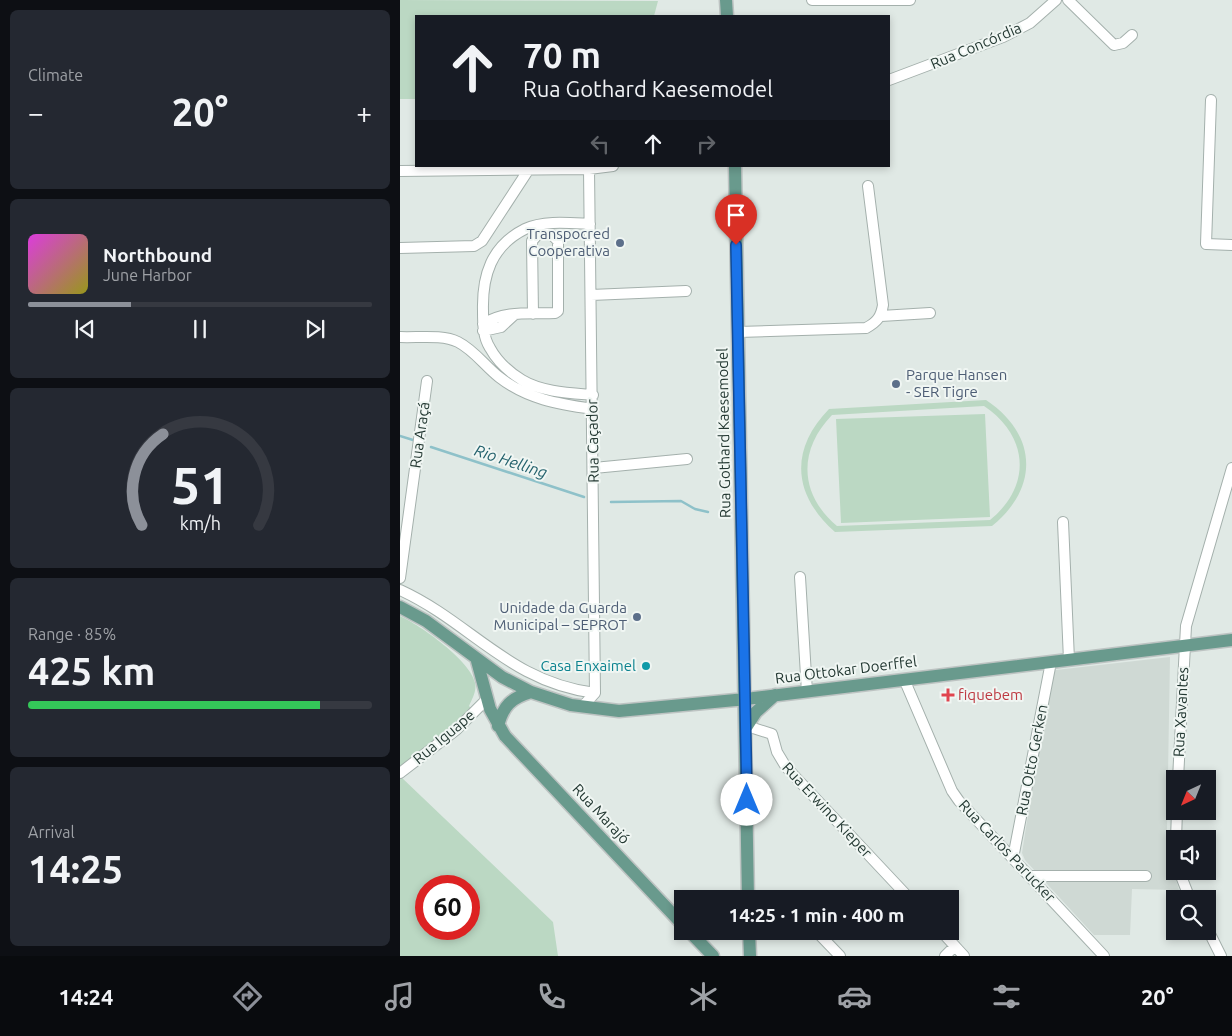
<!DOCTYPE html>
<meta charset="utf-8">
<style>
:root{--surface:#171b24;--page:#242831;--text:#f1f3f6;--muted:#9ea1a6;--line:#363941;--accent:#8c9099}
body{margin:0;font-family:Ubuntu,sans-serif;background:var(--page);color:var(--text);height:100vh;display:flex;flex-direction:column;font-size:19px;white-space:nowrap}
*{box-sizing:border-box;margin:0}
p{font-size:16px;color:var(--muted)}
.icon{flex:none;width:28px;height:28px;fill:none;stroke:currentColor;stroke-width:2;stroke-linecap:round;stroke-linejoin:round}
.map{position:relative;flex:1;overflow:hidden}
.panel{display:flex;flex-direction:column;gap:10px;padding:10px;background:#0d0f14;width:400px}
.panel>*{flex:none}
.guide{position:absolute;left:15px;top:15px;width:475px;height:152px;border-radius:0px;box-shadow:0 2px 8px #0003;background:#171b24;color:var(--text);overflow:hidden}
.needle{width:32px;rotate:223deg}
.tools{position:absolute;left:766px;top:770px;display:grid;gap:10px}
.tools a{display:grid;place-items:center;width:50px;height:50px;border-radius:0px;background:var(--surface);box-shadow:0 2px 8px #0003;font-size:25px}
.speed{position:absolute;left:15px;top:875px;display:flex;gap:10px;font-size:25px;font-weight:700;text-align:center}
.speed>*{display:grid;place-content:center;width:65px;height:65px;border-radius:50%;background:var(--surface);box-shadow:0 2px 8px #0003;line-height:1}
.speed .limit{border:8px solid #d22;background:#fff;color:#111}
.pin{position:absolute;display:grid;place-items:center;width:42px;height:42px;color:#fff;margin:-51px -21px;border-radius:50% 50% 50% 0;rotate:-45deg;box-shadow:0 0 5px #0007}
.pin .icon{rotate:45deg}
.me{position:absolute;width:55px;margin:-28px;rotate:0deg;stroke-linejoin:round;filter:drop-shadow(0 0 4px #0008)}
.turn{display:flex;align-items:center;gap:18px;height:105px;padding:0 25px;font-size:22px}
.turn .icon{width:65px;height:65px;stroke-width:2.5}
.turn b{display:block;font-size:35px;line-height:42px}
.lanes{display:flex;align-items:center;height:48px;padding:0 25px;background:#0003;justify-content:center;gap:25px;direction:ltr}
.lanes .off{opacity:.35}
.big{font-size:38px;font-weight:700;line-height:1.1}
.panel .widget{flex:1;display:flex;flex-direction:column;justify-content:center;gap:8px;min-width:0;padding:0 18px;border-radius:8px;background:var(--page)}
.panel .dial{align-items:center;gap:0}
.dial svg{height:130px;overflow:visible;fill:none;stroke:var(--line);stroke-width:7;stroke-linecap:round;text-anchor:middle}
.dial text{fill:var(--text);stroke:none}
.song{display:flex;align-items:center;gap:15px}
.cover{width:60px;height:60px;border-radius:8px;background:linear-gradient(135deg,hsl(300 70% 55%),hsl(60 70% 35%))}
.played{height:5px;border-radius:2px;background:linear-gradient(90deg,var(--accent) 30%,var(--line) 30%)}
.keys{display:flex;justify-content:space-around;direction:ltr}
.heat{display:flex;justify-content:space-between;align-items:center;font-size:28px;direction:ltr}
.charge{height:8px;border-radius:4px;background:linear-gradient(90deg,#34c759 85%,var(--line) 0)}
.trip{position:absolute;left:274px;top:890px;width:285px;height:50px;border-radius:0px;background:var(--surface);box-shadow:0 2px 8px #0003;font-weight:700;line-height:50px;text-align:center}
.tabs{display:flex;height:80px;justify-content:space-around;align-items:center;background:#090b0e;color:var(--muted)}
.tabs .icon{width:35px;height:35px}
.tabs .current{color:var(--accent)}
.tabs b{font-size:22px;color:var(--text)}
main{display:flex;flex:1;min-height:0}
.map>svg:first-child{display:block}
</style>
<main>
<section class="panel">
<div class="widget"><p>Climate</p>
<div class="heat"><a>−</a><b class="big">20°</b><a>+</a></div>
</div>
<div class="widget">
<div class="song"><i class="cover"></i><div><b>Northbound</b><p>June Harbor</p></div></div>
<div class="played"></div>
<div class="keys"><svg class="icon" aria-label="previous" viewBox="0 0 24 24"><path d="M18 5L8 12l10 7zM5 5v14"/></svg><svg class="icon" aria-label="pause" viewBox="0 0 24 24"><path d="M8 5v14M16 5v14"/></svg><svg class="icon" aria-label="next" viewBox="0 0 24 24"><path d="M6 5l10 7-10 7zM19 5v14"/></svg></div>
</div>
<div class="widget dial"><svg viewBox="0 0 100 80">
<path d="M14 69A42 42 0 1 1 86 69"/>
<path d="M14 69A42 42 0 0 1 27 13" stroke="#8c9099"/>
<text x="50" y="56" font-size="32" font-weight="700">51</text>
<text x="50" y="72" font-size="11">km/h</text>
</svg></div>
<div class="widget"><p>Range · 85%</p><b class="big">425 km</b><div class="charge"></div></div>
<div class="widget"><p>Arrival</p><b class="big">14:25</b></div>
</section>
<div class="map">
<svg width="832" height="956" viewBox="0 0 832 956">
<rect width="100%" height="100%" fill="#e0e9e5"/>
<path fill="#cfd9d4" d="M770 657 767 833 771 863 779 890 732 889 730 935H694L625 860 622 853 650 675 656 670Z"/>
<path fill="#bbd8c3" fill-rule="evenodd" d="M0 0 258 1 254 16H16V99H0Z
M586 400C637 434 640 487 592 526L435 532C392 494 390 449 429 409ZM584 406C629 436 632 486 590 520L437 526C399 494 398 450 432 415Z
M585 414 590 517 441 523 436 419Z
M0 616C20 625 71 661 75 683 77 691 72 699 69 706L74 712 0 773Z
M0 776 153 922 158 956H0ZM26 886H69V929H26Z"/>
<g fill="none" stroke-linecap="round" stroke-linejoin="round">
<path stroke="#8ec1c9" stroke-width="2.5" d="M0 436 13 440
M31 447 184 497
M211 502 281 501 295 509 308 512"/>
<defs>
<path id="minor" d="M412 0H510
M668 0 714 45 723 43 732 35
M489 80 603 37 630 23 656 0
M811 100 806 244 832 245
M0 171 189 169 213 166
M190 224C170 223 144 220 125 229 91 246 82 276 83 311 83 324 83 337 90 348 97 361 109 372 122 380 142 392 170 393 193 395
M0 248 74 246 82 241 129 169
M191 295 286 291
M481 316 530 313
M83 324C105 310 130 314 155 313L158 311V241L151 234H138L132 241 133 314
M83 331 101 327 115 314
M338 332 466 328C477 322 481 317 483 305L468 186
M0 337C17 338 42 334 58 342 74 350 85 366 99 377 127 399 158 404 193 409
M194 468 287 459
M663 522 669 660
M400 577 407 692
M0 578 27 381
M0 590C72 623 109 682 195 693
M504 679 552 791 559 801 704 956
M182 707 195 693 189 169
M347 726 372 734 377 752 386 767 510 899
M0 773 56 730 87 699
M778 779 786 626 832 468
M776 839 777 811
M613 858 651 662
M779 871 790 899
M630 876H746
M808 930 821 956
M416 931 440 956
M541 931 564 956
M545 956 555 946"/>
<path id="major" d="M326 0 327 16
M335 166 348 899
M0 607 26 621 102 677 131 692 171 705 219 711 346 699 832 640
M77 661 90 709 105 736 282 924
M98 726C103 706 111 698 131 692
M347 726 356 712 375 695
M289 931 313 956
M349 931 350 956"/>
</defs>
<use href="#minor" stroke="#a4b0ac" stroke-width="12"/>
<use href="#major" stroke="#bdc3c2" stroke-width="15"/>
<use href="#minor" stroke="#fff" stroke-width="10"/>
<use href="#major" stroke="#699a8d" stroke-width="12"/>
</g>
<g fill="none" stroke-linecap="round" stroke-linejoin="round">
<defs>
<path id="route" d="M336 245 347 800"/>
</defs>
<use href="#route" stroke="#114b97" stroke-width="12"/>
<use href="#route" stroke="#1a73e8" stroke-width="9"/>
</g>
<g fill="#5c6f8a" stroke="#f0f6f3" stroke-width="2">
<circle cx="220" cy="243" r="5"/>
<circle cx="496" cy="384" r="5"/>
<circle cx="237" cy="617" r="5"/>
</g>
<circle fill="#0f9aa8" stroke="#f0f6f3" stroke-width="2" cx="246" cy="666" r="5"/>
<path fill="#e0444e" stroke="#f0f6f3" stroke-width="2" d="M545.5 687.5h5v5h5v5h-5v5h-5v-5h-5v-5h5z"/>
<g text-anchor="middle" stroke-width="4" stroke-linejoin="round" paint-order="stroke">
<g font-size="15" fill="#233832" stroke="#f0f6f3">
<text transform="translate(576 46) rotate(-23)" y="5">Rua Concórdia</text>
<text transform="translate(324 433) rotate(-91)" y="5">Rua Gothard Kaesemodel</text>
<text transform="translate(20 435) rotate(-82)" y="5">Rua Araçá</text>
<text transform="translate(193 441) rotate(-91)" y="5">Rua Caçador</text>
<text transform="translate(446 670) rotate(-7)" y="5">Rua Ottokar Doerffel</text>
<text transform="translate(781 712) rotate(-87)" y="5">Rua Xavantes</text>
<text transform="translate(44 737) rotate(-40)" y="5">Rua Iguape</text>
<text transform="translate(632 760) rotate(-79)" y="5">Rua Otto Gerken</text>
<text transform="translate(427 810) rotate(47)" y="5">Rua Erwino Kieper</text>
<text transform="translate(201 814) rotate(47)" y="5">Rua Marajó</text>
<text transform="translate(607 851) rotate(47)" y="5">Rua Carlos Parucker</text>
</g>
<g font-size="15" fill="#4e5e75" stroke="#f0f6f3" text-anchor="end">
<text x="210" y="239">Transpocred<tspan x="210" dy="17">Cooperativa</tspan></text>
<text x="506" y="380" text-anchor="start">Parque Hansen<tspan x="506" dy="17">- SER Tigre</tspan></text>
<text x="227" y="613">Unidade da Guarda<tspan x="227" dy="17">Municipal – SEPROT</tspan></text>
</g>
<g font-size="15" fill="#0d838f" stroke="#f0f6f3" text-anchor="end">
<text x="236" y="671">Casa Enxaimel</text>
</g>
<g font-size="15" fill="#be3a42" stroke="#f0f6f3" text-anchor="start">
<text x="558" y="700">fiquebem</text>
</g>
<g font-size="16" font-style="italic" fill="#24626d" stroke="#f0f6f3">
<text transform="translate(111 461) rotate(18)" y="6">Rio Helling</text>
</g>
</g>
</svg>
<div class="tools">
<a><svg class="needle" viewBox="-14 -14 28 28"><path d="M0-13l5 13h-10z" fill="#e53935"/><path d="M0 13l5-13h-10z" fill="#9ea1a6"/></svg></a>
<a><svg class="icon" aria-label="sound" viewBox="0 0 24 24"><path d="M4 9h4l5-4v14l-5-4H4zM17 9q2 3 0 6"/></svg></a>
<a><svg class="icon" aria-label="search" viewBox="0 0 24 24"><circle cx="10" cy="10" r="6"/><path d="M15 15l6 6"/></svg></a>
</div>
<div class="speed"><div class="limit">60</div></div>
<div class="pin" style="left:336px;top:245px;background:#d93025"><svg class="icon" aria-label="arrive" viewBox="0 0 24 24"><path d="M6 21V4h12l-3 4 3 4H6"/></svg></div>
<svg class="me" style="left:347px;top:800px" viewBox="-20 -20 40 40"><circle r="19" fill="#fff"/><path d="M0-13L10 11 0 6-10 11z" fill="#1a73e8"/></svg>
<div class="trip">14:25 · 1 min · 400 m</div>
<div class="guide">
<div class="turn"><svg class="icon" aria-label="ahead" viewBox="0 0 24 24"><path d="M12 20V5M6 11l6-6 6 6"/></svg><div><b>70 m</b>Rua Gothard Kaesemodel</div></div>
<div class="lanes"><svg class="icon off" aria-label="left" viewBox="0 0 24 24"><path d="M17 20v-9H6M10 6l-5 5 5 5"/></svg><svg class="icon" aria-label="ahead" viewBox="0 0 24 24"><path d="M12 20V5M6 11l6-6 6 6"/></svg><svg class="icon off" aria-label="right" viewBox="0 0 24 24"><path d="M7 20v-9h11M14 6l5 5-5 5"/></svg></div>
</div>
</div>
</main>
<nav class="tabs">
<b>14:24</b>
<svg class="icon current" aria-label="directions" viewBox="0 0 24 24"><path d="M12 3l9 9-9 9-9-9zM9 14v-3h6M13 9l2 2-2 2"/></svg>
<svg class="icon" aria-label="music" viewBox="0 0 24 24"><path d="M9 18V5l10-2v13"/><circle cx="6" cy="18" r="3"/><circle cx="16" cy="16" r="3"/></svg>
<svg class="icon" aria-label="phone" viewBox="0 0 24 24"><path d="M5 4h4l2 5-3 2q2 4 5 5l2-3 5 2v4C11 20 4 13 5 4z"/></svg>
<svg class="icon" aria-label="climate" viewBox="0 0 24 24"><path d="M12 3v18M4 7l16 10M4 17L20 7"/></svg>
<svg class="icon" aria-label="car" viewBox="0 0 24 24"><path d="M5 17H2v-5l4-1 3-4h7l3 4 3 1v5h-3M9 17h6M6 11h13"/><circle cx="7" cy="17" r="2"/><circle cx="17" cy="17" r="2"/></svg>
<svg class="icon" aria-label="filters" viewBox="0 0 24 24"><path d="M4 7h16M4 17h16"/><circle cx="9" cy="7" r="2"/><circle cx="15" cy="17" r="2"/></svg>
<b>20°</b>
</nav>
